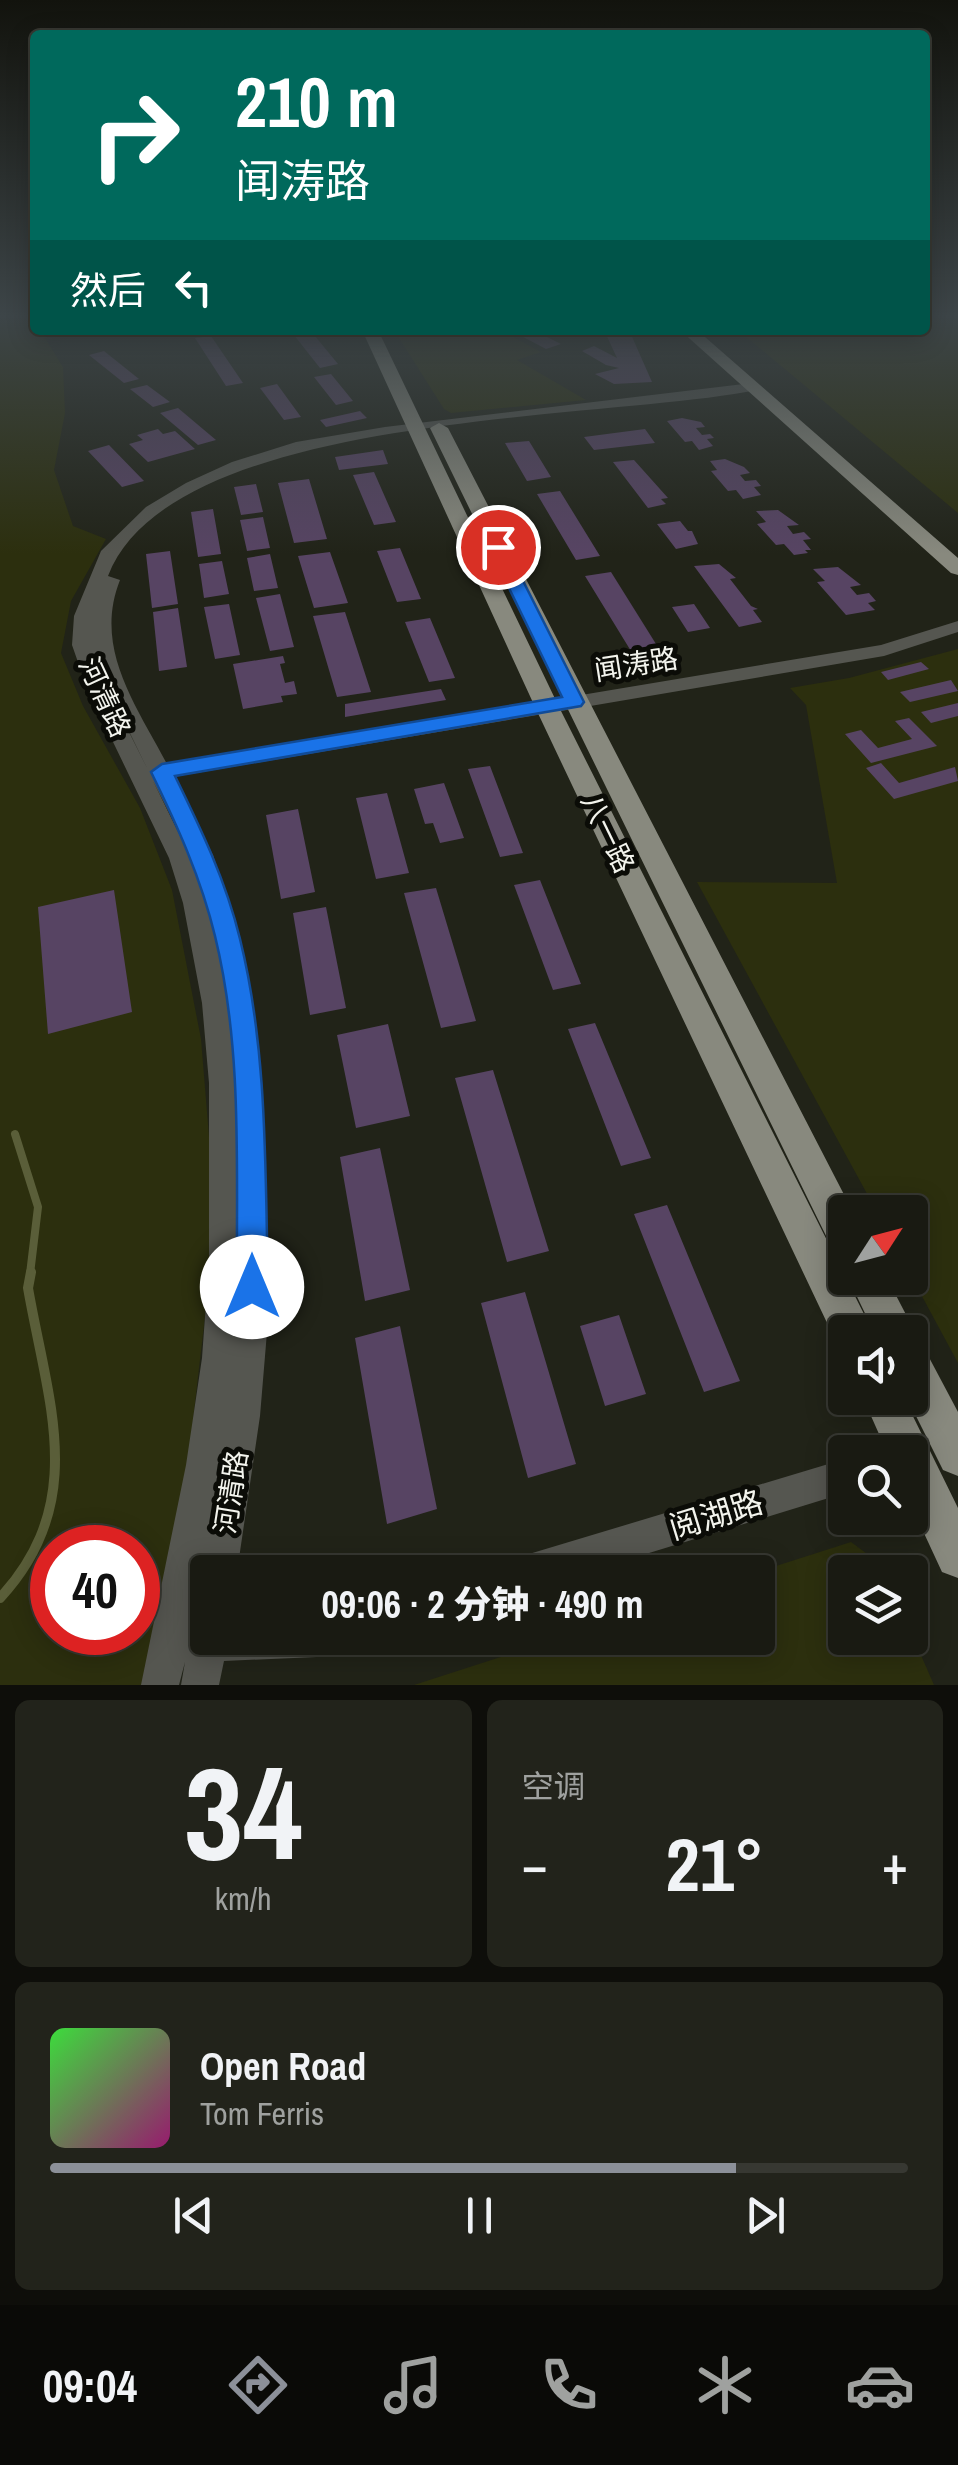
<!DOCTYPE html>
<html lang="zh">
<meta charset="utf-8">
<style>
:root{--surface:#191a12;--page:#22231b;--text:#f1f3f6;--muted:#9fa19f;--line:#373832;--accent:#8c9099}
body{margin:0;font-family:"Archivo Narrow","Noto Sans SC",sans-serif;background:var(--page);color:var(--text);height:100vh;display:flex;flex-direction:column;font-size:38px;white-space:nowrap}
*{box-sizing:border-box;margin:0}
p{font-size:32px;color:var(--muted)}
.icon{flex:none;width:55px;height:55px;fill:none;stroke:currentColor;stroke-width:2;stroke-linecap:round;stroke-linejoin:round}
.map{position:relative;height:1685px;overflow:hidden}
.panel{display:flex;flex-direction:column;gap:15px;padding:15px;background:#0e0e0a;flex:1}
.panel>*{flex:none}
.top-card{position:absolute;left:30px;top:30px;width:900px;height:305px;border-radius:10px;box-shadow:0 5px 25px #0003,0 0 0 2px var(--line);background:#00695c;color:#fff;overflow:hidden}
.needle{width:65px;rotate:54deg}
.fabs{position:absolute;left:828px;top:1195px;display:grid;gap:20px}
.fabs a{display:grid;place-items:center;width:100px;height:100px;border-radius:10px;background:var(--surface);box-shadow:0 5px 25px #0003,0 0 0 2px var(--line);font-size:50px}
.speed{position:absolute;left:30px;top:1525px;display:flex;gap:20px;font-size:50px;font-weight:700;text-align:center}
.speed>*{display:grid;place-content:center;width:130px;height:130px;border-radius:50%;background:var(--surface);box-shadow:0 5px 25px #0003,0 0 0 2px var(--line);line-height:1}
.speed .limit{border:15px solid #d22;background:#fff;color:#111}
.pin{position:absolute;display:grid;place-items:center;width:85px;height:85px;color:#fff;margin:-42px;border:5px solid #fff;border-radius:50%;box-shadow:0 2px 10px #0007}
.me{position:absolute;width:110px;margin:-55px;rotate:0deg;stroke-linejoin:round;filter:drop-shadow(0 0 8px #0008)}
.turn{display:flex;align-items:center;gap:35px;height:210px;padding:0 40px;font-size:45px}
.turn .icon{width:130px;height:130px;stroke-width:2.5}
.turn b{display:block;font-size:70px;line-height:85px}
.then{display:flex;align-items:center;height:95px;padding:0 40px;background:#0003;gap:20px;font-size:38px}
.big{font-size:75px;font-weight:800;line-height:1.1}
.panel .card{flex:1;display:flex;flex-direction:column;justify-content:center;gap:15px;min-width:0;padding:0 35px;border-radius:15px;background:var(--page)}
.panel .dial{align-items:center;gap:0}
.dial b{font-size:130px;line-height:1}
.song{display:flex;align-items:center;gap:30px}
.cover{width:120px;height:120px;border-radius:15px;background:linear-gradient(135deg,hsl(120 70% 55%),hsl(320 70% 35%))}
.played{height:10px;border-radius:5px;background:linear-gradient(90deg,var(--accent) 80%,var(--line) 80%)}
.keys{display:flex;justify-content:space-around;direction:ltr}
.heat{display:flex;justify-content:space-between;align-items:center;font-size:55px;direction:ltr}
.panel .tiles{flex:1;display:grid;gap:15px;grid-template-columns:1fr 1fr}
.card:last-child{grid-column:span 2}
.trip{position:absolute;left:190px;top:1555px;width:585px;height:100px;border-radius:10px;background:var(--surface);box-shadow:0 5px 25px #0003,0 0 0 2px var(--line);font-weight:800;line-height:100px;text-align:center}
.menu{display:flex;height:160px;justify-content:space-around;align-items:center;background:#0a0a07;color:var(--muted)}
.menu .icon{width:70px;height:70px}
.menu .active{color:var(--accent)}
.menu b{font-size:45px;color:var(--text)}
.map>svg:first-child{display:block}
</style>
<div class="map">
<svg width="958" height="1685" viewBox="0 0 958 1685">
<rect width="100%" height="100%" fill="#212318"/>
<path fill="#2c2f0e" fill-rule="evenodd" d="M0 318H33L35 330H40L63 367 65 413 54 470 73 526 106 539 71 601 61 653 83 706 140 808 172 890 201 1039 216 1222 183 1506 144 1685H0ZM52 1548H138V1632H52Z
M925 318H958V513L738 330H925Z
M394 330H500L541 352 517 360 586 400 451 413 444 409Z
M958 649V1363L910 1274V1212H877L697 882 837 883 806 705 790 688 849 678Z
M851 1542 882 1565 885 1572H845V1638H910V1630L934 1685H414L559 1638H758L757 1572Z"/>
<g fill="none" stroke-linecap="round" stroke-linejoin="round">
<path stroke="#5a5e39" stroke-width="8" d="M15 1134 38 1207 30 1274"/>
<path stroke="#5a5e39" stroke-width="10" d="M0 1598C89 1502 48 1403 28 1288L31 1272"/>
</g>
<path fill="#574463" d="M290 330H310L338 364 320 368Z
M510 330H533L561 344 546 349Z
M604 330H629L652 382 614 384 595 374 619 368 606 365 582 351 594 346 617 358Z
M211 336 243 383 226 386 195 338Z
M104 351 139 379 124 383 89 355Z
M331 374 353 401 336 405 314 377Z
M277 384 301 417 284 420 260 388Z
M147 385 170 402 153 407 130 389Z
M178 408 216 440 198 445 160 413Z
M360 411 367 418 326 427 320 420Z
M682 418 701 422 705 427 696 428 702 435 710 434 714 438 707 439 713 446 699 450 692 441 685 442 667 421Z
M158 429 163 434 175 431 195 449 148 462 129 444 143 440 137 435Z
M645 429 655 443 594 450 584 437Z
M529 441 551 477 527 481 505 443Z
M109 445 144 481 122 487 88 451Z
M383 450 388 464 339 470 335 457Z
M725 459 744 467 750 473 740 475 745 481 756 480 761 486 754 487 761 495 743 499 736 490 728 491 711 471 717 470 710 461Z
M634 460 668 498 661 499 666 504 648 508 613 462Z
M374 472 396 522 374 525 353 475Z
M309 479 327 539 294 543 278 483Z
M256 484 263 512 241 515 234 487Z
M560 491 600 556 576 560 537 494Z
M213 509 221 554 198 557 191 512Z
M778 510 799 525 787 526 793 534 804 532 811 539 803 540 811 550H805L808 553 794 555 784 544 776 545 757 524 766 522 756 511Z
M263 517 270 548 247 551 240 520Z
M680 521 688 531H692L698 544 676 549 657 524Z
M400 548 421 599 397 602 377 551Z
M170 551 178 604 152 608 146 554Z
M330 552 348 603 314 608 298 556Z
M270 554 278 588 254 591 247 558Z
M222 561 229 594 204 598 199 564Z
M719 564 736 578 730 579 751 606 758 609 753 610 762 622 739 627 694 566Z
M838 567 861 585 850 587 857 595 869 593 876 601 868 603 875 610 846 615 817 582 825 581 813 569Z
M611 572 661 652 634 656 585 576Z
M280 594 294 647 270 651 256 598Z
M229 604 240 655 215 659 204 607Z
M694 604 710 628 688 632 672 607Z
M178 608 187 667 159 671 153 612Z
M345 612 371 692 337 697 313 616Z
M430 618 455 678 429 682 405 622Z
M283 656 285 663 280 664 285 683 294 681 297 694 281 696 283 702 243 709 233 664Z
M921 662 929 669 888 680 881 672Z
M951 680 958 691 910 702 900 692Z
M441 689 446 700 345 717V704Z
M958 703V716L931 723 921 712Z
M909 718 937 746 871 763 845 734 861 730 878 748 912 739 895 721Z
M881 763 899 783 955 767 958 781 894 799 866 768Z
M490 766 523 853 500 857 468 769Z
M444 783 464 838 440 843 433 823 425 824 414 789Z
M387 793 409 873 376 879 356 798Z
M298 809 315 892 281 899 266 815Z
M540 880 581 984 553 990 514 885Z
M436 888 476 1021 441 1028 404 893Z
M114 890 132 1012 48 1034 38 907Z
M326 907 346 1008 310 1015 293 913Z
M595 1023 651 1158 621 1166 568 1029Z
M388 1024 410 1116 356 1128 337 1035Z
M493 1070 549 1251 507 1262 455 1078Z
M380 1148 410 1290 365 1301 340 1157Z
M667 1205 740 1381 704 1392 634 1214Z
M525 1292 576 1464 528 1478 481 1303Z
M619 1315 646 1394 605 1406 580 1326Z
M400 1326 437 1509 387 1524 355 1338Z"/>
<g fill="none" stroke-linecap="round" stroke-linejoin="round">
<path fill="#555650" fill-rule="evenodd" d="M752 383 759 387 757 390C603 421 172 410 108 576L120 580C93 648 136 705 167 764L881 645 958 621V632L884 656 173 777 213 855 240 936 262 1081 268 1320 260 1416 237 1572H208V1586L201 1572 202 1565 191 1624 208 1620V1638H336L330 1651 317 1657 224 1661 219 1685H181L185 1662 179 1685H141L186 1465 202 1358 209 1262V1083L202 1003 183 903 169 858 87 688 72 645 74 616 101 551 146 507 186 483 232 462 296 442 385 427ZM103 678 147 768 107 688ZM153 781 191 855 193 863 191 858Z
M845 1459V1493L587 1572H511L516 1559 529 1554Z"/>
<path fill="#88897e" fill-rule="evenodd" d="M362 330H378L559 707 866 1318 871 1332H845V1349L838 1346 535 707Z
M680 330H697L958 558V575L951 573Z
M439 423 448 428 853 1212H845V1253L832 1248 430 428Z
M848 1278H887L915 1332 910 1342 924 1348 958 1412V1476L943 1470 907 1398H910V1332H874Z
M863 1398H904L958 1508V1578L942 1572 910 1503V1452H887Z"/>
</g>
<linearGradient id="sky" x2="0" y2="1"><stop stop-color="#12130d"/><stop offset="0.57" stop-color="#3d4548"/><stop offset="1" stop-color="#3d4548" stop-opacity="0"/></linearGradient>
<rect width="958" height="554" fill="url(#sky)"/>
<path fill="#1a73e8" stroke="#114b97" stroke-width="2.5" d="M498 542 506 547 584 702 581 706 175 776C201 829 226 881 240 939 268 1052 265 1171 268 1287L264 1298 252 1303 241 1298 237 1287C236 1171 243 1050 215 936 201 878 177 825 151 772L162 764 562 697 489 547Z"/>
<g text-anchor="middle" stroke-width="10" stroke-linejoin="round" paint-order="stroke">
<g font-size="28" fill="#f3f4ed" stroke="#0b0c07">
<text transform="translate(636 664) rotate(-9)" y="10">闻涛路</text>
<text transform="translate(105 697) rotate(65)" y="10">河清路</text>
<text transform="translate(608 833) rotate(64)" y="10">八一路</text>
<text transform="translate(231 1492) rotate(-81)" y="10">河清路</text>
</g>
<g font-size="32" fill="#f3f4ed" stroke="#0b0c07">
<text transform="translate(716 1515) rotate(-17)" y="11">阅湖路</text>
</g>
</g>
</svg>
<div class="fabs">
<a><svg class="needle" viewBox="-14 -14 28 28"><path d="M0-13l5 13h-10z" fill="#e53935"/><path d="M0 13l5-13h-10z" fill="#9fa19f"/></svg></a>
<a><svg class="icon" aria-label="sound" viewBox="0 0 24 24"><path d="M4 9h4l5-4v14l-5-4H4zM17 9q2 3 0 6"/></svg></a>
<a><svg class="icon" aria-label="search" viewBox="0 0 24 24"><circle cx="10" cy="10" r="6"/><path d="M15 15l6 6"/></svg></a>
<a><svg class="icon" aria-label="layers" viewBox="0 0 24 24"><path d="M12 4l9 5-9 5-9-5zM3 14l9 5 9-5"/></svg></a>
</div>
<div class="speed"><div class="limit">40</div></div>
<div class="pin" style="left:498px;top:547px;background:#d93025"><svg class="icon" aria-label="arrive" viewBox="0 0 24 24"><path d="M6 21V4h12l-3 4 3 4H6"/></svg></div>
<svg class="me" style="left:252px;top:1287px" viewBox="-20 -20 40 40"><circle r="19" fill="#fff"/><path d="M0-13L10 11 0 6-10 11z" fill="#1a73e8"/></svg>
<div class="trip">09:06 · 2 分钟 · 490 m</div>
<div class="top-card">
<div class="turn"><svg class="icon" aria-label="right" viewBox="0 0 24 24"><path d="M7 20v-9h11M14 6l5 5-5 5"/></svg><div><b>210 m</b>闻涛路</div></div>
<div class="then">然后<svg class="icon" aria-label="left" viewBox="0 0 24 24"><path d="M17 20v-9H6M10 6l-5 5 5 5"/></svg></div>
</div>
</div>
<section class="panel">
<div class="tiles">
<div class="card dial"><b>34</b><p>km/h</p></div>
<div class="card"><p>空调</p>
<div class="heat"><a>−</a><b class="big">21°</b><a>+</a></div>
</div>
<div class="card">
<div class="song"><i class="cover"></i><div><b>Open Road</b><p>Tom Ferris</p></div></div>
<div class="played"></div>
<div class="keys"><svg class="icon" aria-label="previous" viewBox="0 0 24 24"><path d="M18 5L8 12l10 7zM5 5v14"/></svg><svg class="icon" aria-label="pause" viewBox="0 0 24 24"><path d="M8 5v14M16 5v14"/></svg><svg class="icon" aria-label="next" viewBox="0 0 24 24"><path d="M6 5l10 7-10 7zM19 5v14"/></svg></div>
</div>
</div>
</section>
<nav class="menu">
<b>09:04</b>
<svg class="icon active" aria-label="directions" viewBox="0 0 24 24"><path d="M12 3l9 9-9 9-9-9zM9 14v-3h6M13 9l2 2-2 2"/></svg>
<svg class="icon" aria-label="music" viewBox="0 0 24 24"><path d="M9 18V5l10-2v13"/><circle cx="6" cy="18" r="3"/><circle cx="16" cy="16" r="3"/></svg>
<svg class="icon" aria-label="phone" viewBox="0 0 24 24"><path d="M5 4h4l2 5-3 2q2 4 5 5l2-3 5 2v4C11 20 4 13 5 4z"/></svg>
<svg class="icon" aria-label="climate" viewBox="0 0 24 24"><path d="M12 3v18M4 7l16 10M4 17L20 7"/></svg>
<svg class="icon" aria-label="car" viewBox="0 0 24 24"><path d="M5 17H2v-5l4-1 3-4h7l3 4 3 1v5h-3M9 17h6M6 11h13"/><circle cx="7" cy="17" r="2"/><circle cx="17" cy="17" r="2"/></svg>
</nav>
